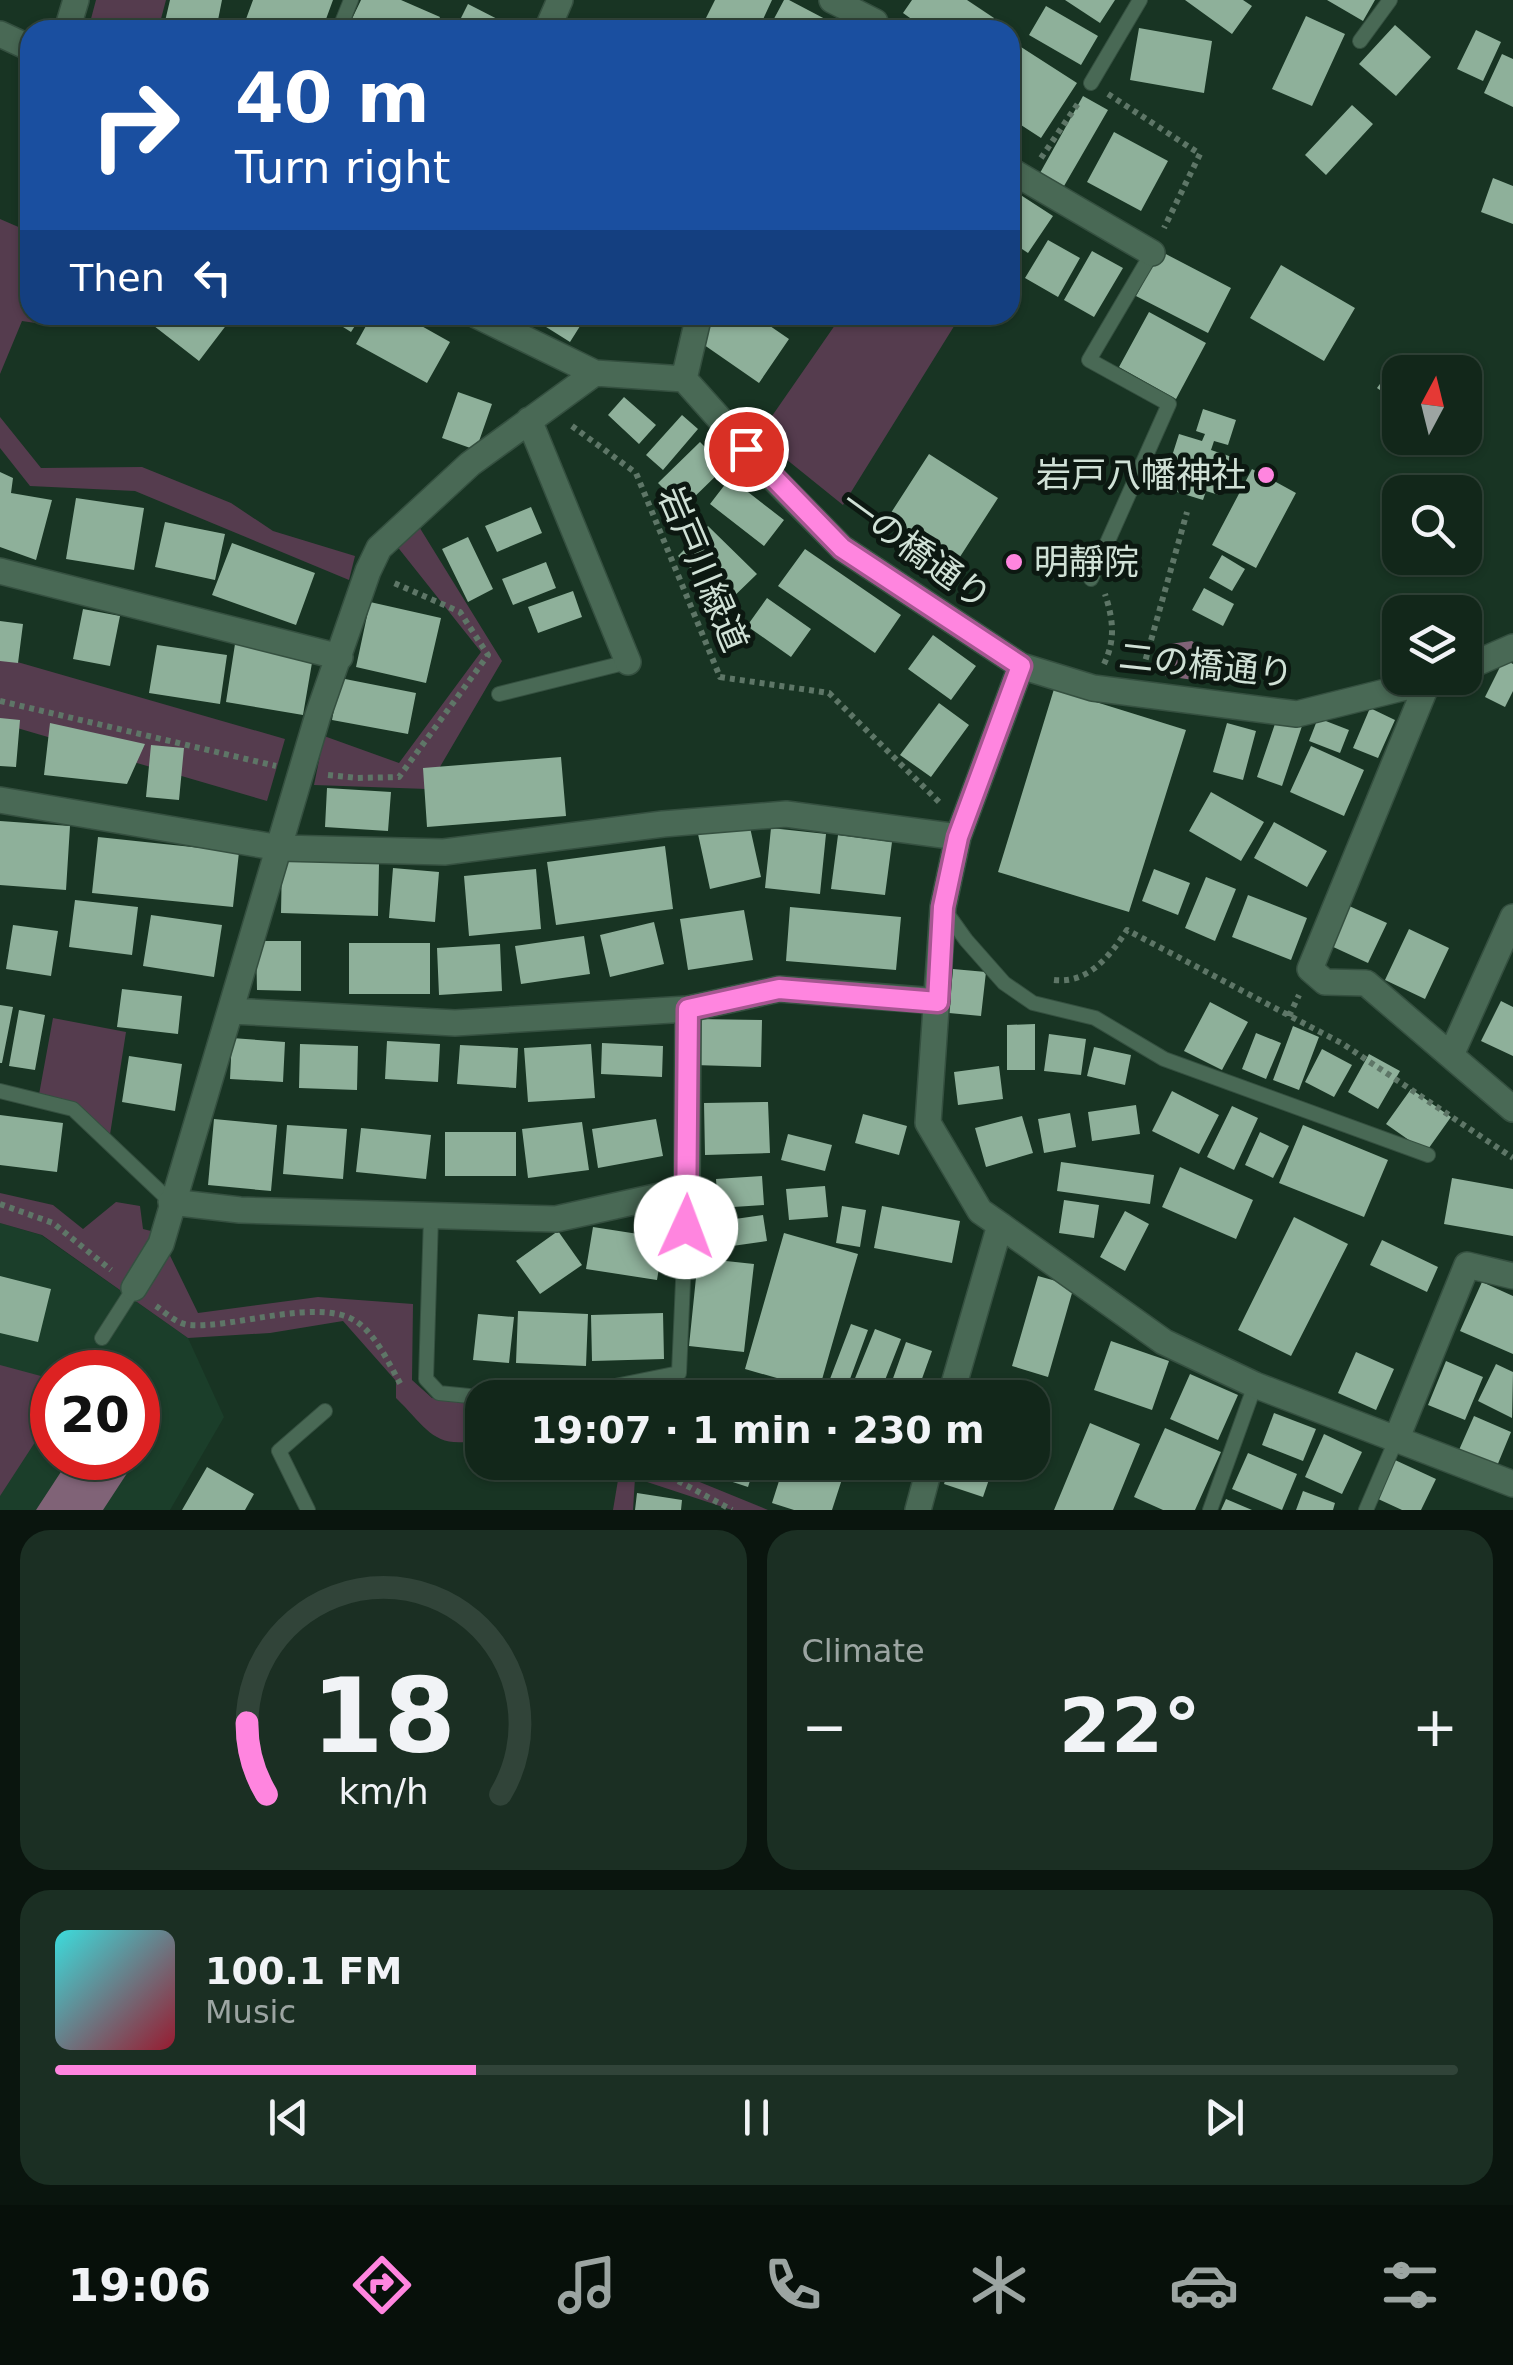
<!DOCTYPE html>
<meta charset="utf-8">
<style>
:root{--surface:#12271a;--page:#1b2f23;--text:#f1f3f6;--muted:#9ca5a2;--line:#314439;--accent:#ff85df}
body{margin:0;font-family:"DejaVu Sans","Noto Sans JP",sans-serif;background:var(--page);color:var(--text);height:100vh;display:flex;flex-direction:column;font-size:38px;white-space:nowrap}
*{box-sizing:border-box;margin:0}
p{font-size:32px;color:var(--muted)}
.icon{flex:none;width:55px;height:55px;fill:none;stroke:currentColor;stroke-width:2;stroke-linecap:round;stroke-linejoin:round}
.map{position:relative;height:1510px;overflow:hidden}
.sheet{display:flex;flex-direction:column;gap:20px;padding:20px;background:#0a150e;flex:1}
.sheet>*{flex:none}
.top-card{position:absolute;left:20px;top:20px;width:1000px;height:305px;border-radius:30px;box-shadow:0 2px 8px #0004,0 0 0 2px var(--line);background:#1a4fa0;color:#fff;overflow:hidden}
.needle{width:65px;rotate:7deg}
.controls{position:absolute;left:1382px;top:355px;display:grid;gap:20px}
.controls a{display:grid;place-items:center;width:100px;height:100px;border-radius:20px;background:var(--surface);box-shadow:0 2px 8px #0004,0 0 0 2px var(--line);font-size:50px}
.speed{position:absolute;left:30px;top:1350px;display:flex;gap:20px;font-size:50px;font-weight:700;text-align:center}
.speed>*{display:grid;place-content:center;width:130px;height:130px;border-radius:50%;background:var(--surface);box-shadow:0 2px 8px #0004,0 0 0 2px var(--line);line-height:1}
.speed .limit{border:15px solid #d22;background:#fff;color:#111}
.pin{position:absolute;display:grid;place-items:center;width:85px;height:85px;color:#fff;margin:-42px;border:5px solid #fff;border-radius:50%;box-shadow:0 2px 10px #0007}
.me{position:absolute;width:110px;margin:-55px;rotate:2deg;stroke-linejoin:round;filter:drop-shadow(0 0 8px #0008)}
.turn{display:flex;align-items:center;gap:35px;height:210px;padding:0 50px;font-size:45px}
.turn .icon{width:130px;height:130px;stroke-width:2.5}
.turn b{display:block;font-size:70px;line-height:85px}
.then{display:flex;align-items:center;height:95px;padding:0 50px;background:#0003;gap:20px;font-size:38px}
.big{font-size:75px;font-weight:700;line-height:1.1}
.sheet .card{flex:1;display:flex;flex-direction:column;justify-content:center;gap:15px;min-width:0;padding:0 35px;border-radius:30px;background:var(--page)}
.sheet .dial{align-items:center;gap:0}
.dial svg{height:260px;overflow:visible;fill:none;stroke:var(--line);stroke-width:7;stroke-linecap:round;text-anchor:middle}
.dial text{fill:var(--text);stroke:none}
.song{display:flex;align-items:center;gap:30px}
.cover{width:120px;height:120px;border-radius:15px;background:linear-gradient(135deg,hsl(180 70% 55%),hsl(350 70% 35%))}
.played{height:10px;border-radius:5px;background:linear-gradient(90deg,var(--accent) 30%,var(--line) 30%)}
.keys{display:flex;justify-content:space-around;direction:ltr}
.heat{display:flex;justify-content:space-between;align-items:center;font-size:55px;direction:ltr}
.sheet .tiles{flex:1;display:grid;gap:20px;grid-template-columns:1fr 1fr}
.card:last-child{grid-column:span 2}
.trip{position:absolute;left:465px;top:1380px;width:585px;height:100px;border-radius:30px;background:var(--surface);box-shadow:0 2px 8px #0004,0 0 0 2px var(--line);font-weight:700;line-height:100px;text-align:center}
.tab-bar{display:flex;height:160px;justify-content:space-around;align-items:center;background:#07100a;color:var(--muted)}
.tab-bar .icon{width:70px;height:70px}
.tab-bar .current{color:var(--accent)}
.tab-bar b{font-size:45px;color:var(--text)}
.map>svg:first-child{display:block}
</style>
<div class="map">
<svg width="1513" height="1510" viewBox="0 0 1513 1510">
<rect width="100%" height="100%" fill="#183423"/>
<path fill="#1b3e2a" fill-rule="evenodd" d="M0 1223 41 1235 188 1338 224 1417 170 1510H0ZM52 1372H138V1458H52Z"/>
<path fill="#553c4e" d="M96 0H166L158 30H88Z
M0 219 30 232V315H61L56 326 22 321 0 374Z
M842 315H961L843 505 781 455 763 429Z
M0 417 41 468 142 467 231 503 273 531 355 556 349 580 135 491 30 486 0 448Z
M418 525 502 661 427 789 314 785 324 736 399 763 481 652 396 545Z
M0 657 285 739 267 801 0 723Z
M53 1018 126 1032 109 1141 73 1109 38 1100Z
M0 1193 53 1205 83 1229 116 1202 140 1206 143 1229 159 1233 198 1313 318 1297 413 1304 412 1380 432 1398 482 1405V1439C434 1451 428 1429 396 1398V1381L343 1321 270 1333 188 1338 42 1235 0 1223Z
M0 1365 52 1379V1416L0 1496Z
M602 1463H653L768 1510H732L635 1478 633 1510H613L619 1474Z"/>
<path fill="#806377" d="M1192 641 1221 664 1215 683 1165 676 1169 644Z
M70 1458H137L103 1510H36Z"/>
<path fill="#8eb09a" d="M170 0H222L216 30H163Z
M253 0H333L322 30H242Z
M361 0H401L440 17 434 30H365L350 23Z
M715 0H772L758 30H710L702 26Z
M784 0H789L846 30H768Z
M912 0H967L994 18 985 30H927L903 13Z
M1065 0H1115L1100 23Z
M1185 0H1243L1252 6 1232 34Z
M1327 0H1375L1363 21Z
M468 4 519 30H455Z
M1046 6 1098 36 1081 65 1029 35Z
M1306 16 1345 34 1312 106 1272 89Z
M1395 25 1431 57 1396 96 1359 64Z
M1139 28 1212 41 1204 93 1130 80Z
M1476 30 1501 42 1483 81 1457 69Z
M1021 47 1077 83 1041 138 1010 118V64Z
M1502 54 1513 59V107L1484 93Z
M1083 96 1108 110 1064 186 1040 173Z
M1352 105 1373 124 1326 175 1305 155Z
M1114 132 1168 161 1141 211 1087 182Z
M1493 178 1513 186V224L1481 212Z
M1010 188 1053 216 1028 253 1010 241Z
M1048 240 1080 258 1058 297 1025 278Z
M1092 251 1123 268 1094 317 1064 300Z
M1160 251 1231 288 1208 333 1136 296Z
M1281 265 1355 308 1324 361 1250 318Z
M1149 312 1206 343 1176 399 1119 367Z
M140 315H234L199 361Z
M324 315H362L351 332Z
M372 315H402L450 342 427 383 356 344Z
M527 315H587L570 342Z
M714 315H754L789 339 759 383 697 340Z
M1399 358 1420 372H1400V404L1377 388Z
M458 392 492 404 476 450 442 438Z
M624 397 656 425 639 444 608 415Z
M1203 409 1236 420 1228 445 1214 441 1211 450 1232 457 1219 495 1206 491 1203 500 1177 492 1181 479 1166 475 1179 434 1202 441 1205 434 1196 431Z
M682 415 698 429 663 470 646 455Z
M700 442 725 467 683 508 658 483Z
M929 454 998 498 956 563 887 519Z
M1252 469 1296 493 1256 568 1212 545Z
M0 472 13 478 11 493 52 500 36 560 0 547Z
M730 478 784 520 764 546 710 504Z
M76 498 144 508 134 570 66 559Z
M531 507 542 533 497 552 485 526Z
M165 522 225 534 215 580 155 567Z
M708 526 757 574 726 604 678 556Z
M468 537 493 589 468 602 442 549Z
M232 543 315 573 296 625 212 595Z
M805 549 901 615 875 653 778 586Z
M1222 555 1245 569 1232 591 1209 578Z
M546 562 556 588 513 605 502 579Z
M1204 588 1234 604 1223 626 1192 610Z
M573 591 582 617 538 633 528 607Z
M767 598 811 629 791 657 747 626Z
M370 602 441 618 426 683 356 667Z
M83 609 120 616 110 666 73 659Z
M0 621 23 624 18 663 0 661Z
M933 635 976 666 951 700 908 669Z
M235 644 313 657 303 715 226 702Z
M157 645 227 655 220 704 149 693Z
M1504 659 1513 664V691L1505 707 1485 697Z
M340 678 416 693 408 734 332 720Z
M1054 689 1186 730 1129 912 998 872Z
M939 703 969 725 931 777 900 755Z
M1370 708 1395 720 1378 758 1353 748Z
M1278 715 1303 723 1282 786 1257 777Z
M0 718 20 720 16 767 0 766Z
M1318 718 1349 730 1340 753 1309 741Z
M50 723 145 744 127 784 44 775Z
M1227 723 1256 731 1243 780 1213 772Z
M151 745 184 748 179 800 146 797Z
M1311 746 1364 770 1344 816 1290 792Z
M561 757 566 816 427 827 423 768Z
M327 788 391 792 388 831 325 827Z
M1211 792 1264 822 1241 861 1189 831Z
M0 821 70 826 66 890 0 885Z
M1274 822 1327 851 1307 887 1254 858Z
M749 823 761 877 710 889 698 834Z
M771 828 826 834 820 894 765 888Z
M838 835 892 842 885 895 831 889Z
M98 837 239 852 233 907 92 893Z
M665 846 673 909 556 925 547 862Z
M282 861 379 864 378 916 281 913Z
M393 868 439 872 435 922 389 918Z
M536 869 541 929 469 936 464 876Z
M1154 869 1190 883 1178 915 1142 901Z
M1206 877 1236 889 1215 941 1185 928Z
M1248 895 1307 918 1291 960 1232 937Z
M75 900 138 907 132 955 69 947Z
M1347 905 1387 923 1368 963 1329 945Z
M790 907 901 917 896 970 786 961Z
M744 910 753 960 688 970 680 919Z
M151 915 222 925 214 977 143 966Z
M654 922 664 964 610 977 600 935Z
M13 925 58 931 51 976 6 969Z
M1409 929 1449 948 1425 999 1385 980Z
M584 936 590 974 521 984 515 946Z
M256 941H301V991L257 990Z
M349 943H430V994H349Z
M500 944 502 991 439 995 437 948Z
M953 969 986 972 981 1016 949 1013Z
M122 989 182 996 178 1034 117 1027Z
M1501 1001 1513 1007V1056L1481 1041Z
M1210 1002 1248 1022 1222 1070 1184 1051Z
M0 1005 13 1007 2 1063H0Z
M19 1010 45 1015 35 1070 9 1066Z
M695 1019 762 1020 761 1067 694 1065Z
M1035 1024V1070H1007V1025Z
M1293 1026 1319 1037 1299 1090 1273 1080Z
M1256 1033 1281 1043 1266 1079 1242 1069Z
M1049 1034 1086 1039 1081 1075 1044 1071Z
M232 1038 285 1042 283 1082 230 1079Z
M387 1041 440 1044 438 1082 385 1079Z
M602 1043 663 1046 662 1077 601 1074Z
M300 1044 358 1046 357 1090 299 1088Z
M591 1044 595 1098 528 1102 524 1048Z
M460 1045 518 1048 516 1088 457 1084Z
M1094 1047 1131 1055 1125 1085 1087 1076Z
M1322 1049 1352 1065 1334 1097 1305 1082Z
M1369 1054 1400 1071 1378 1109 1348 1092Z
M129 1056 182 1064 175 1111 122 1102Z
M999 1066 1003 1099 958 1105 954 1072Z
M1411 1089 1451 1117 1426 1152 1386 1124Z
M1172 1091 1219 1115 1199 1154 1152 1131Z
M768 1102 770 1153 705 1155 704 1103Z
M1136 1105 1140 1134 1092 1141 1088 1112Z
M1232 1106 1258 1118 1234 1170 1207 1157Z
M1070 1113 1076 1147 1044 1153 1038 1119Z
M863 1114 907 1126 899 1155 855 1143Z
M0 1115 63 1123 57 1172 0 1165Z
M1022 1116 1033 1153 986 1167 975 1128Z
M214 1119 277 1125 271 1191 208 1185Z
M656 1119 663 1156 598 1168 592 1129Z
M582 1122 589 1170 528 1178 522 1129Z
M287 1125 347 1129 343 1179 283 1174Z
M1303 1125 1388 1160 1364 1217 1279 1183Z
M361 1128 431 1135 426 1179 356 1172Z
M445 1132H516V1176H445Z
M1260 1132 1289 1146 1273 1178 1245 1165Z
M788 1134 832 1145 825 1171 781 1160Z
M1061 1162 1154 1175 1150 1204 1057 1191Z
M1180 1167 1253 1200 1236 1239 1162 1207Z
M762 1176 764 1205 718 1208 716 1179Z
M1452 1178 1513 1189V1236L1444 1224Z
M825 1186 828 1217 789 1220 786 1189Z
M1064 1200 1099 1205 1094 1238 1059 1233Z
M842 1206 866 1210 860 1247 836 1243Z
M882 1206 960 1221 952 1263 874 1248Z
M1125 1211 1149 1224 1125 1271 1100 1257Z
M763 1215 767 1241 711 1249 707 1223Z
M1294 1217 1348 1244 1291 1356 1238 1330Z
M593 1227 664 1238 657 1280 586 1269Z
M558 1231 582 1265 540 1294 516 1261Z
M784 1233 858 1254 819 1390 745 1369Z
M1382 1240 1438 1267 1427 1292 1370 1265Z
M698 1258 754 1264 744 1352 689 1346Z
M0 1276 51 1289 38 1342 0 1333Z
M1038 1276 1074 1286 1048 1377 1012 1366Z
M1482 1282 1513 1296V1354L1460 1331Z
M518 1311 588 1314 586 1366 516 1363Z
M663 1313 664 1359 592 1361 591 1315Z
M478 1314 514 1317 509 1363 473 1360Z
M851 1324 868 1330 843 1398H839L825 1392Z
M875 1329 901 1339 878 1398H847Z
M1111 1341 1169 1361 1152 1410 1094 1390Z
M906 1342 932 1351 915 1398H886Z
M1356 1352 1394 1369 1376 1410 1338 1393Z
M1446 1361 1483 1377 1465 1420 1428 1405Z
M1496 1364 1513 1372 1512 1418 1478 1401Z
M1190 1374 1238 1395 1218 1440 1170 1419Z
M1274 1413 1316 1429 1303 1461 1262 1445Z
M1474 1416 1511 1432 1497 1466 1459 1450Z
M1090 1423 1140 1444 1113 1510H1054Z
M1165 1428 1221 1452 1195 1510H1163L1134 1497Z
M1324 1434 1362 1452 1342 1494 1305 1477Z
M1248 1453 1297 1474 1282 1510 1232 1489Z
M1395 1460 1436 1479 1421 1510H1402L1376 1498Z
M701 1462H756L748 1487 699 1471Z
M785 1462H800L843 1476 832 1510H794L772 1503Z
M951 1462H995L983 1497 944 1484Z
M207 1467 254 1494 245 1510H182Z
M1303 1491 1335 1503 1333 1510H1296Z
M637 1493 682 1500 681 1510H635Z
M1226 1499 1252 1510H1221Z"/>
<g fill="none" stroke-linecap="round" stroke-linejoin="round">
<defs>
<path id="lane" d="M339 30 351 0
M1360 41 1390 0
M1091 83 1140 0
M1091 579 1169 404 1089 360 1152 253
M499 694 628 662
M946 912 966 940 1004 983 1033 1003 1095 1018 1164 1059 1428 1155
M0 1091 73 1109 171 1202
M431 1217 426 1379 439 1393 489 1398
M102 1338 134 1288
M556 1398 679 1373 687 1190
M308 1510 279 1451 325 1411
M1210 1510 1255 1385
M1366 1510 1396 1440"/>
<path id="street" d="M832 0 875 22
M67 30 76 0
M547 30 560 0
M0 34 30 48
M1010 170 1152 253
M476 315 595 373 684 379 767 472 842 548 1021 666 1093 688 1297 714 1442 678
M684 379 699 315
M529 420 628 662
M0 571 340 657
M1465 668 1513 647
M1427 684 1310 969 1325 982 1366 983 1513 1109
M0 800 280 848 444 852 663 824 786 814 958 837
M231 1011 455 1023 688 1009 779 989 937 1001
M1451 1055 1513 917
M171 1202 240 1210 556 1219 687 1190 688 1009
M1000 1225 1164 1342 1255 1385 1513 1484
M134 1288 161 1244 318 715 368 571 379 548 470 464 595 373
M950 1398 1000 1225 980 1211 928 1123 943 907 958 837 1021 666
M1396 1440 1467 1265 1513 1276
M918 1510 931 1462"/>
</defs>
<use href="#lane" stroke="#355040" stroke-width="16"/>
<use href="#street" stroke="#355040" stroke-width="28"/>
<path stroke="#5e7667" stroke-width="6" stroke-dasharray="5 5" stroke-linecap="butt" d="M1108 94 1200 154 1164 228
M1041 158 1079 102
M572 426 636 473 720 677 829 693 941 804
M1104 664C1116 639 1113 619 1105 594
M1143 669 1187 512
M0 701 276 766
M328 775 357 778 399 777 488 655 460 612 392 582
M1054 980C1088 984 1110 956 1127 930L1343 1044 1513 1158
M1289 1016 1299 995
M0 1204 53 1223 111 1270
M156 1306C166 1313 177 1324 189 1325 233 1329 320 1296 357 1322 377 1336 389 1364 401 1385
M643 1462 732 1510"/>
<use href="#lane" stroke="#496955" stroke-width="14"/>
<use href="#street" stroke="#496955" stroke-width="25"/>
</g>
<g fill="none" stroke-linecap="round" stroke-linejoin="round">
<defs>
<path id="route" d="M686 1227 688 1009 779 989 938 1002 943 907 958 837 1021 666 842 548 746 449"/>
</defs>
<use href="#route" stroke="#a65691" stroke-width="25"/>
<use href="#route" stroke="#ff85df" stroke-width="18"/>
</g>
<g fill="#ff85df" stroke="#0c1811" stroke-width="4">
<circle cx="1266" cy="475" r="10"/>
<circle cx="1014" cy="562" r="10"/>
</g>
<g text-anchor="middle" stroke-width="10" stroke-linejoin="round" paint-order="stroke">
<g font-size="35" fill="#d0e1d6" stroke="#0c1811" text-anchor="end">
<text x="1246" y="487">岩戸八幡神社</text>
<text x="1034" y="574" text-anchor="start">明靜院</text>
</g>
<g font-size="35" fill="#d0e1d6" stroke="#0c1811">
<text transform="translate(916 550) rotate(36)" y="12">一の橋通り</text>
<text transform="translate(703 569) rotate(67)" y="12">岩戸川緑道</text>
<text transform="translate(1206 665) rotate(6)" y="12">二の橋通り</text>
</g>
</g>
</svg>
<div class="controls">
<a><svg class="needle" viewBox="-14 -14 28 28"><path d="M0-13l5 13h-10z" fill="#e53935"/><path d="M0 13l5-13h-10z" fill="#9ca5a2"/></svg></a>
<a><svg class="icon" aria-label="search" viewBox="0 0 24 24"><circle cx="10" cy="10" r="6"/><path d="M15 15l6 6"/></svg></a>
<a><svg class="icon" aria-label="layers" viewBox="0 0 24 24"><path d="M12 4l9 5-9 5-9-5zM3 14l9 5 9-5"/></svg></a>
</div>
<div class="speed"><div class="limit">20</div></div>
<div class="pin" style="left:746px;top:449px;background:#d93025"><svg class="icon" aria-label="arrive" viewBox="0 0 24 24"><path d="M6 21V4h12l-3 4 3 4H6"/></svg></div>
<svg class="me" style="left:686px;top:1227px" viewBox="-20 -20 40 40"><circle r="19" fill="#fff"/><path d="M0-13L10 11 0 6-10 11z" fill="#ff85df"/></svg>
<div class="trip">19:07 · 1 min · 230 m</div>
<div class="top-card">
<div class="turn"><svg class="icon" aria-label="right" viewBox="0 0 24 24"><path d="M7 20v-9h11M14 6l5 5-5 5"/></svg><div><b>40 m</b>Turn right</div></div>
<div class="then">Then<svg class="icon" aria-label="left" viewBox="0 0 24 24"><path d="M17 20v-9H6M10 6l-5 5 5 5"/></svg></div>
</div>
</div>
<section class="sheet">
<div class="tiles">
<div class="card dial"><svg viewBox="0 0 100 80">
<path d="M14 69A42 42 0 1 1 86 69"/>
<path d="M14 69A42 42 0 0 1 8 47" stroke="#ff85df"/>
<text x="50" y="56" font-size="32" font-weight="700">18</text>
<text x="50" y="72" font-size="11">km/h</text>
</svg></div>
<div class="card"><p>Climate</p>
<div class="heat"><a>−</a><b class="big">22°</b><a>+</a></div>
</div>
<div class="card">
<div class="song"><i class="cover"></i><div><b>100.1 FM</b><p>Music</p></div></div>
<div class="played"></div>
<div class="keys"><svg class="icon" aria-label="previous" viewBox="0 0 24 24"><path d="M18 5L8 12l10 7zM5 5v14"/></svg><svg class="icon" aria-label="pause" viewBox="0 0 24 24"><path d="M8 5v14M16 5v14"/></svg><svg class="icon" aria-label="next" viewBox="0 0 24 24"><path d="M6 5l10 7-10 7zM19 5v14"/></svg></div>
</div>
</div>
</section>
<nav class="tab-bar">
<b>19:06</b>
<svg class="icon current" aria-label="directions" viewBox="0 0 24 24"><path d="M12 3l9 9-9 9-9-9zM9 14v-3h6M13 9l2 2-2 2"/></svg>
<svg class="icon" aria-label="music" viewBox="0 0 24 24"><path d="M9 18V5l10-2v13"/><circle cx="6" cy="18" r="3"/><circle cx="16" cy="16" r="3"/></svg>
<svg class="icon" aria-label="phone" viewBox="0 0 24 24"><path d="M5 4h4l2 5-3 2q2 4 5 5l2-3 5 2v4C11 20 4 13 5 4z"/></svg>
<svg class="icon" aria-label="climate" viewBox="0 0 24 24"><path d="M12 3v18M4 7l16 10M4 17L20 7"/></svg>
<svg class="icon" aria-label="car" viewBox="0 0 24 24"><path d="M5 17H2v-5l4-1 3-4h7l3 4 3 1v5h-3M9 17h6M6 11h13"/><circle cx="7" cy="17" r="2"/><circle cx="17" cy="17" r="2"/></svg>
<svg class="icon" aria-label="filters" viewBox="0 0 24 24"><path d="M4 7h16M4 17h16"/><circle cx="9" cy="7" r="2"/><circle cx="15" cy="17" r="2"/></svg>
</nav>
